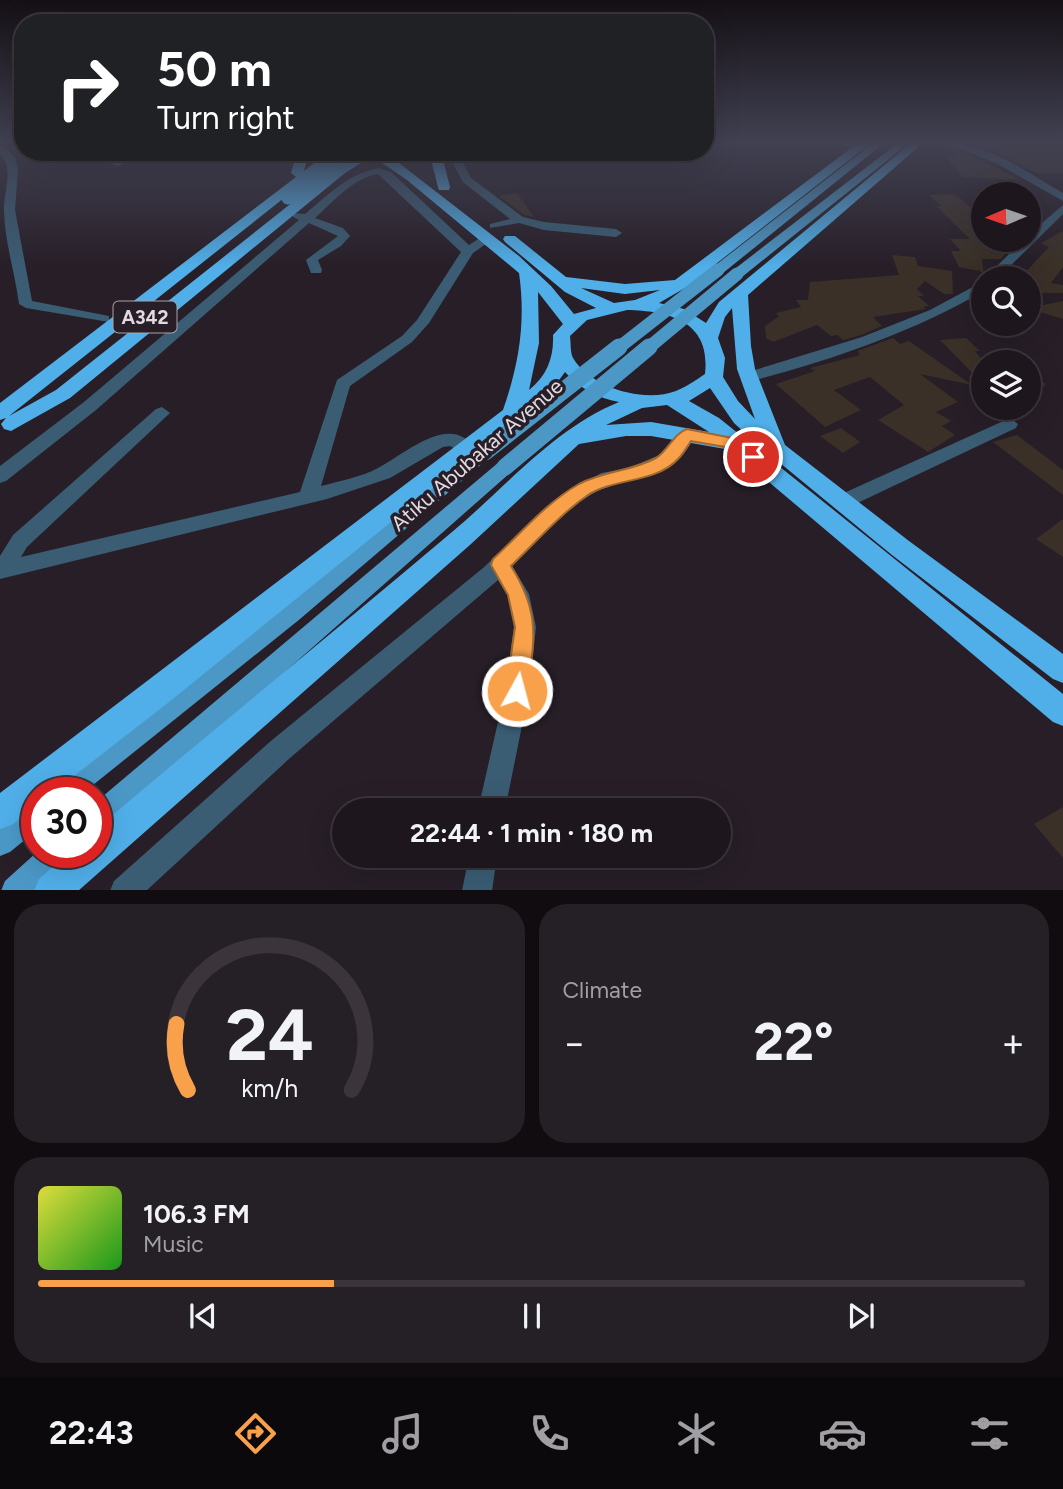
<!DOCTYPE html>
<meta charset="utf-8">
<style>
:root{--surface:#1d161d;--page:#251f26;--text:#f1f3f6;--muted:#a09fa4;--line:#3b353b;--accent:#f8a14a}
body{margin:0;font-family:Figtree,sans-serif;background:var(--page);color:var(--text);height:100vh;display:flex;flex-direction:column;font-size:26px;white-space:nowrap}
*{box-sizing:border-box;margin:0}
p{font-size:23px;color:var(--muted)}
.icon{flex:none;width:38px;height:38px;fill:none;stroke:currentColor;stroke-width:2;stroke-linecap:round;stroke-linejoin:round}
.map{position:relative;height:890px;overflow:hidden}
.panel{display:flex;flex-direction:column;gap:14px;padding:14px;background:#100c10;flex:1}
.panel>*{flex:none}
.top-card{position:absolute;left:14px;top:14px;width:700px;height:147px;border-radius:28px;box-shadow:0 7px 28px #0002,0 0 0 2px var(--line);background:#202124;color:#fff;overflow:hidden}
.needle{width:46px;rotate:268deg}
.fabs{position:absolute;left:971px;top:182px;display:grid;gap:14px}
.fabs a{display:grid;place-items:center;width:70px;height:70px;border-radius:50%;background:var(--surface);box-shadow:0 7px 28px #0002,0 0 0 2px var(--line);font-size:35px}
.speed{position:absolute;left:21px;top:777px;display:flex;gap:14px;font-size:35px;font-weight:700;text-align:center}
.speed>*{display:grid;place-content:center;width:91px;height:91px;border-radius:50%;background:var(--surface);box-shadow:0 7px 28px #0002,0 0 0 2px var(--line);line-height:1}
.speed .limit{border:10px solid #d22;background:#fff;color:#111}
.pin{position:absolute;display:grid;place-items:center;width:60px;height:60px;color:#fff;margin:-30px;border:4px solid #fff;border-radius:50%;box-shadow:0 2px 7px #0007}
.me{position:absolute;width:77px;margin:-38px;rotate:7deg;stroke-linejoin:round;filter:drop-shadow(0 0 5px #0008)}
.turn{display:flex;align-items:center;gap:24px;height:147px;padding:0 28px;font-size:32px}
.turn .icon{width:91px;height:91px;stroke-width:2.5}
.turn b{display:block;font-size:49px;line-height:60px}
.big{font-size:52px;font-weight:700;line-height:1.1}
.panel .card{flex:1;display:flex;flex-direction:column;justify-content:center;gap:10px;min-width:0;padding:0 24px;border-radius:28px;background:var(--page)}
.panel .dial{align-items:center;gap:0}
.dial svg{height:182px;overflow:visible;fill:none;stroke:var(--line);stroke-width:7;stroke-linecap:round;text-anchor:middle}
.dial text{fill:var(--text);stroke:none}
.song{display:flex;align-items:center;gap:21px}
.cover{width:84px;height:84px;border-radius:10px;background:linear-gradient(135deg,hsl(60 70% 55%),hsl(120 70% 35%))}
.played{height:7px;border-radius:4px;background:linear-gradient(90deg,var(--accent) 30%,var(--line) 30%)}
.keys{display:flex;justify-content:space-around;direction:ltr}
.heat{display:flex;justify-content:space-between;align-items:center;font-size:38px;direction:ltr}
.panel .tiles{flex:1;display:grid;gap:14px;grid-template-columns:1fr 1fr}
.card:last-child{grid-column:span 2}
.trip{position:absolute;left:332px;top:798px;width:399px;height:70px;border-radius:35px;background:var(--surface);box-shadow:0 7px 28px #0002,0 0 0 2px var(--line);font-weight:700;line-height:70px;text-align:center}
.dock{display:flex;height:112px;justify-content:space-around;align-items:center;background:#0c090c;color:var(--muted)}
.dock .icon{width:49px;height:49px}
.dock .selected{color:var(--accent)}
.dock b{font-size:32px;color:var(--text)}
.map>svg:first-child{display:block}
</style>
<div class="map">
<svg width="1063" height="891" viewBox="0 0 1063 891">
<rect width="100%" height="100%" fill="#271e27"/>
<path fill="#3a3027" d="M931 143H945L1021 180 962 177 946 157H959Z
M970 143H1063V173H1036L994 151Z
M517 193 534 217 524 215 499 196Z
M955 194 977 213 984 212V243L1003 245 1006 253 1001 259H982L984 275 978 269V271L959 267 951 251H961L950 239H970L936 206H941L929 195Z
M1063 231V267L1051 283 1063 285V293H1029V278H1020L1049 247 1041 243Z
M892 255 915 257 918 266 952 271 953 294H944L925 281 917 289 924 296H918L929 306 923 307 926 309 873 317 882 326 861 335 843 340 837 335 831 336 817 325 773 342 766 338 765 326 779 316 776 313 801 307 796 300H808L810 282 899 275Z
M1063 301V319L1029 309V308Z
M984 324H1012L1026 333 1004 338Z
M893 338 900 344 909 341 972 385 920 374 958 402 936 412 951 421 942 426 955 435 928 452 878 420 904 405 870 377 834 390 861 410 825 427 776 384 815 371 810 368 860 355 857 351Z
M966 338 980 351H975L984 362V385L940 340Z
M1029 375 1046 384 1029 401Z
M841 428 860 442 843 453 820 436Z
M1017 435 1063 470V495L993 442Z
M1063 519V557L1036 539Z
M1063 807V858L1034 824Z"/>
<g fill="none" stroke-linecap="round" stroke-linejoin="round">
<path fill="#3a5d74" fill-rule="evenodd" d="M829 143H856L866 147 861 150Z
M947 143C989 143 1028 173 1063 193V201L998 164Z
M0 145 15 157 18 169 15 210 32 301 109 316V322L26 308 19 304C15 273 5 243 4 212 3 192 15 169 0 154Z
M77 152H93L123 163 118 166Z
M447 152H457L471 178 523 217 544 222 616 229 622 233 616 237 544 230 519 223 490 228V224L510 219 463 182Z
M379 168 391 172 469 245 483 236 493 239 473 253 429 323 412 342 350 386 321 486C340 481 361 477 378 468 404 455 451 411 475 449L472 453 466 455 450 446 443 447 390 478 327 499 0 579V556L13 535 156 409 162 407 170 413 27 547 21 557 300 492 337 380 402 336 417 320 461 252 378 174C353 178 333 202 315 218L343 228 350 236 341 246 318 260 322 270 321 273H311L306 260 338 236 309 223 96 410 6 481 0 483V466L84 402 299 220 293 217V213L305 214C328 195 349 173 379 168Z
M1063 205V214L998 278H985L1023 240H1029V234Z
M984 281V291C911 333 829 361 748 382L740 377 742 374 862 337 930 310Z
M1010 418 1018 424 1016 428 849 507H835L833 502 835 497Z
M687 429 696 435C691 443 684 456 677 461 651 479 618 479 592 494 561 512 537 541 512 566L529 594 536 627 529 691 505 810H478L505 691 514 627 508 596 498 580 290 758 146 891H110L114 881 272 740 483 568 553 502 601 473 629 468 666 452 681 431Z
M469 856H497L492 891H462Z"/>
<path fill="#4b98c7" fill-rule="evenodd" d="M873 143H884L723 273H713V267Z
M898 143H909L742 277H732V271Z
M485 446 491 448 494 452 491 456 300 619 83 793H49L53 784 284 605 479 448Z
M505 461 511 462 514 467 511 472 106 830 96 834V802L499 462Z
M37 800V830L10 852 0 856V824Z
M37 852H73L69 862 37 891H1L5 881Z"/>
<path fill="#50afe9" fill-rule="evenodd" d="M858 143H871L685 288 659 303 684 309 706 323 719 302 911 143H923L748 295 751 346 755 369 785 445 909 541 1063 654V683L1053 679 892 555 758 445 734 423 710 388 689 401 719 418 1063 694V726L1053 722 731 450 651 436H626L579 444 471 544 78 891H34L39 879 69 852H96V829C214 729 334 632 452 532 505 488 553 429 619 402 598 398 579 388 565 372L549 394 169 702 52 793H37V805L12 825 0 829V793L503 410C519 364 526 322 519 273L407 180 372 156 345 173 70 398 11 431 4 429 1 424 6 418 0 420V403L296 177 291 173 297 152H309L304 171 328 152H342L9 416 56 390 337 167 361 152H383L390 156 519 256 551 286 574 314 596 308 565 292 505 242 503 239 505 236H515L566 277 625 284 675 280ZM581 288 625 294 660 290 635 300 614 303ZM538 292 563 324 553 335C554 357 547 376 529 390L539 343ZM732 308 737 369 755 419 738 401 723 377 725 358 718 338 725 317ZM627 310C671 311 711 322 705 374 696 380 686 387 676 391 644 403 591 388 573 358 570 352 571 343 570 336L587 320ZM667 405 709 432 651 422 606 425 642 408Z
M429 152H441L450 187 449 190H439L438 187Z"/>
<path stroke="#4b98c7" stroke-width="13" d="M617 349 718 270
M647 349 737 274"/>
<path stroke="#4b98c7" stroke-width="17" d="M485 452 619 347
M505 467 649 347"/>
<path stroke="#50afe9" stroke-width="13" d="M288 198 347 152"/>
</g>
<linearGradient id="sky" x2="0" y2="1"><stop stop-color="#151015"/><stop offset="0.53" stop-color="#414152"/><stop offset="1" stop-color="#414152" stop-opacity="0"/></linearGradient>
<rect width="1063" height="268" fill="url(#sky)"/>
<path fill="#f8a14a" stroke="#a16930" stroke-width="2" d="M687 429 742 440 761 457 753 463 731 448 691 441C687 447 683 454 678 459 656 483 614 478 588 495 559 515 536 542 511 566 541 614 534 638 528 691L524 699 517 702 509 699 506 691 515 627 508 595 491 565 493 559C520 534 547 502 579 484 604 471 632 471 656 458 668 451 674 433 687 429Z"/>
<g text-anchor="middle" stroke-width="7" stroke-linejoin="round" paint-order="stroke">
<rect fill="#271e27" stroke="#a9a2a9" stroke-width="2" x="113.5" y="301.5" width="63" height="31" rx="5"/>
<g font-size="19" font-weight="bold" fill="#e1dbe1">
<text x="145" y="324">A342</text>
</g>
<g font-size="21" fill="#e1dbe1" stroke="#271e27">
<text transform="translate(477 455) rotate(-41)" y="7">Atiku Abubakar Avenue</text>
</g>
</g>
</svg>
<div class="fabs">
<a><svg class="needle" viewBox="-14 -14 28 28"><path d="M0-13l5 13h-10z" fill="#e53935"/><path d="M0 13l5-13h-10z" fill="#a09fa4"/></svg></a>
<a><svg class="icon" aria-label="search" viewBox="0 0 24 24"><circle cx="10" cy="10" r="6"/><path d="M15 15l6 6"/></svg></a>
<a><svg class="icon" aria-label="layers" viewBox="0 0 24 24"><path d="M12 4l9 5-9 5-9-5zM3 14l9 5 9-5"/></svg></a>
</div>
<div class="speed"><div class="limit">30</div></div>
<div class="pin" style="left:753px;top:457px;background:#d93025"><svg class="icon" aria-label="arrive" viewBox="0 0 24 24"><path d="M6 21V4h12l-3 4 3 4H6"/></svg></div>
<svg class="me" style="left:517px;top:691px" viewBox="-20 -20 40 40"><circle r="17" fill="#f8a14a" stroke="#fff" stroke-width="3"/><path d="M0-11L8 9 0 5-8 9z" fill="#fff"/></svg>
<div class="trip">22:44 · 1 min · 180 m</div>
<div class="top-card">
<div class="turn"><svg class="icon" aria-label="right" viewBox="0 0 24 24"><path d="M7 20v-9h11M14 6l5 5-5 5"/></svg><div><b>50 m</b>Turn right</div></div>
</div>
</div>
<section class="panel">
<div class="tiles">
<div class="card dial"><svg viewBox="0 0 100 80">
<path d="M14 69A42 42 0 1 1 86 69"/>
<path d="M14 69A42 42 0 0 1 9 40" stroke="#f8a14a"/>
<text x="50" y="56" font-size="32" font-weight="700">24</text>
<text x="50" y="72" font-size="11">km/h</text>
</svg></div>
<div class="card"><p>Climate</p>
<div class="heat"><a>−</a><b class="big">22°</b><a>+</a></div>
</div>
<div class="card">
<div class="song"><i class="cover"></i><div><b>106.3 FM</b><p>Music</p></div></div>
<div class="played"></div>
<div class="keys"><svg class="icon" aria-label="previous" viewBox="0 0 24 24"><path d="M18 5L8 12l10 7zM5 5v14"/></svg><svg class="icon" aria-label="pause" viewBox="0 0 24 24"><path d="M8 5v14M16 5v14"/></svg><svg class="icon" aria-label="next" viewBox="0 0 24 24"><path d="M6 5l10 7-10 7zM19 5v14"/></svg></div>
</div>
</div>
</section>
<nav class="dock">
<b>22:43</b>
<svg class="icon selected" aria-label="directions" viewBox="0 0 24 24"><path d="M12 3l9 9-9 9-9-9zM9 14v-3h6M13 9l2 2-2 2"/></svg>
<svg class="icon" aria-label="music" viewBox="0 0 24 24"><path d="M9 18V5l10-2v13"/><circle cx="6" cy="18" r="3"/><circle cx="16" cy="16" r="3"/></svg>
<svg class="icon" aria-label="phone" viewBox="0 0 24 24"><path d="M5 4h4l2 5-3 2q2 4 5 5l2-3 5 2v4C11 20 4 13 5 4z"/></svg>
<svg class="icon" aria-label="climate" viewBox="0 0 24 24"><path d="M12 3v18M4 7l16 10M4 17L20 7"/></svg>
<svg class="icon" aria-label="car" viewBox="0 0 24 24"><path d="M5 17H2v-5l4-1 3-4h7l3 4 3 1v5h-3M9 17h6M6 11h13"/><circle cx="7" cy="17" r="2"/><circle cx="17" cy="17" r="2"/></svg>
<svg class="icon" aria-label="filters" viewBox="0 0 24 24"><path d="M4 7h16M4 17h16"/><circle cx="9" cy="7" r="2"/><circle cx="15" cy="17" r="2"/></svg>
</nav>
